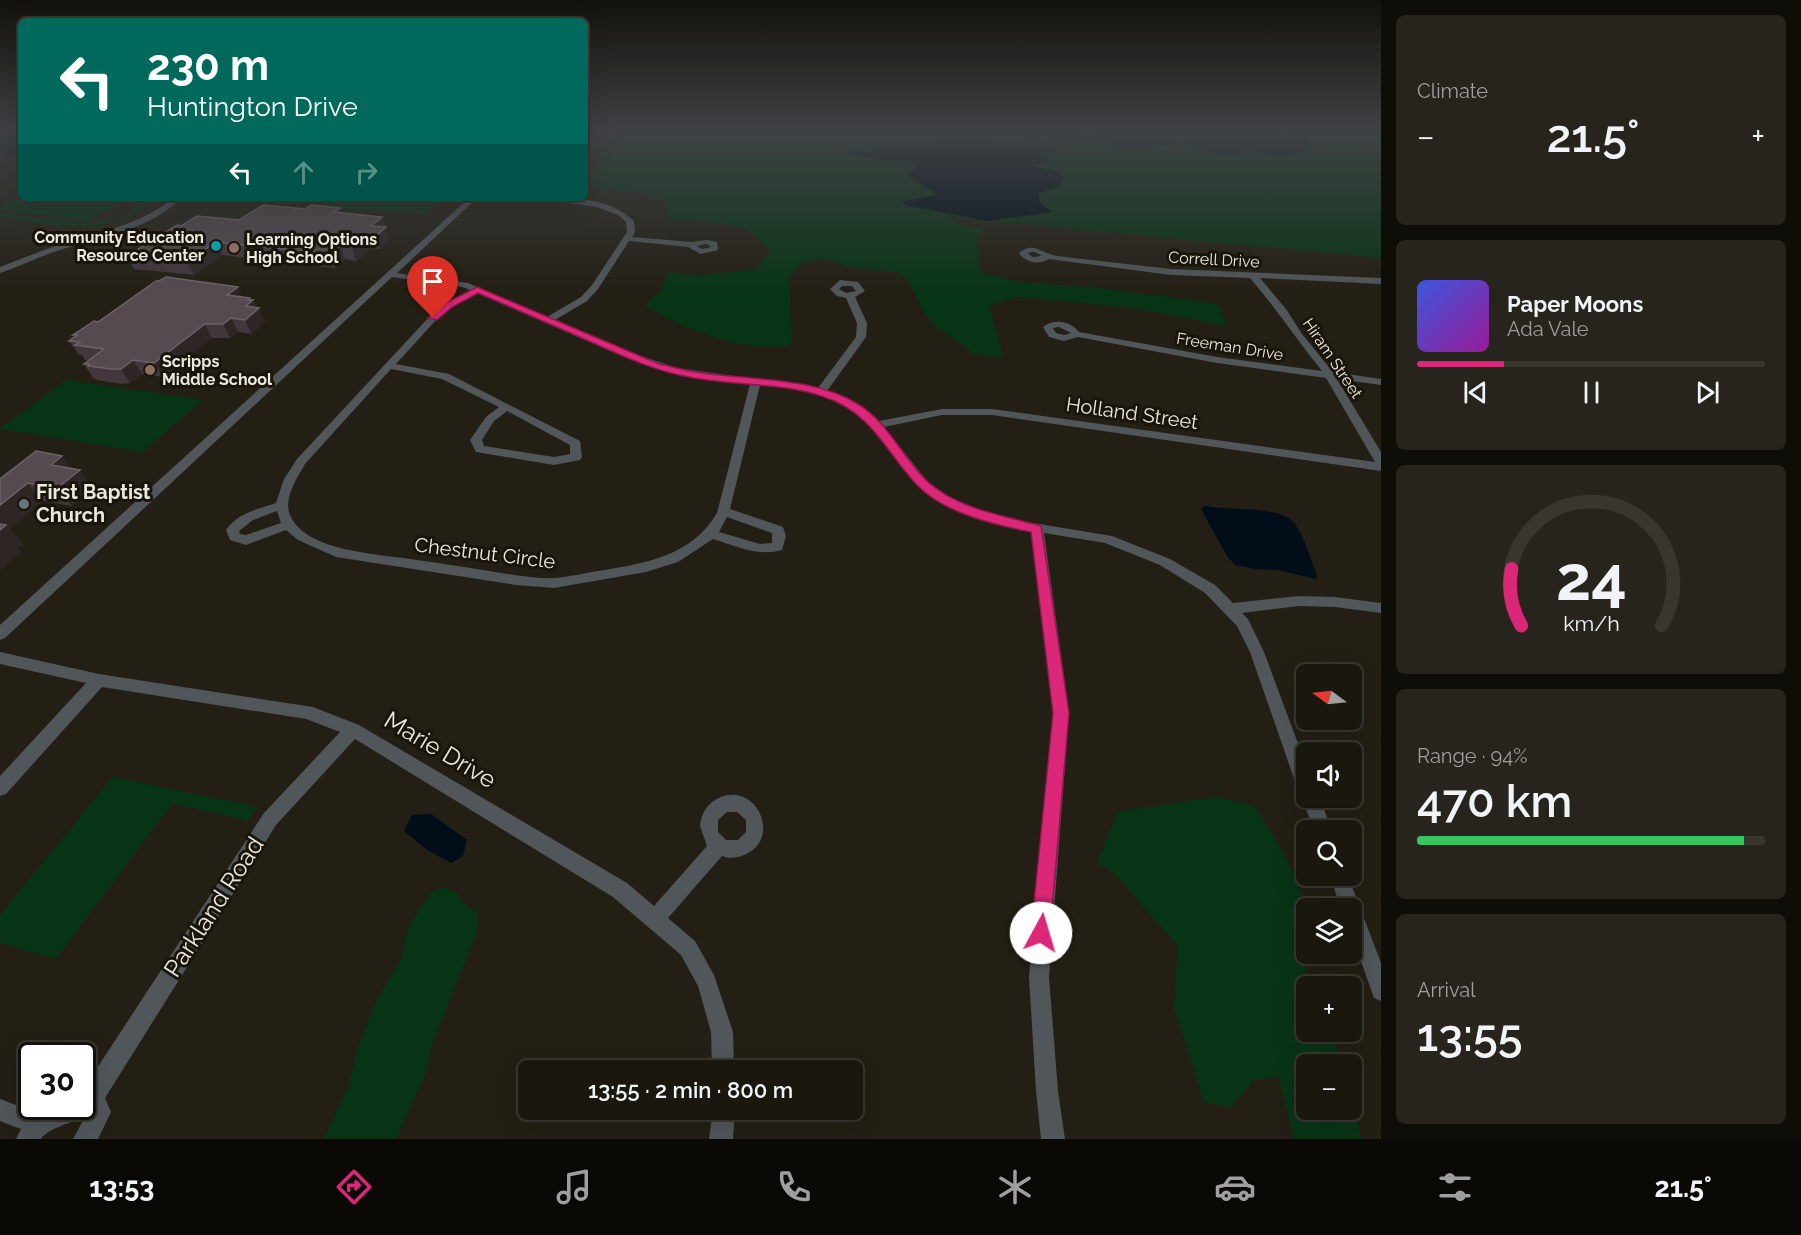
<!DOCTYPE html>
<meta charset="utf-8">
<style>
:root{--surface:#1a170f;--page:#27241d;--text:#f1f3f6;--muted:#9f9f9e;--line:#38362f;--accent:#db2777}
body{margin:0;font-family:Raleway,sans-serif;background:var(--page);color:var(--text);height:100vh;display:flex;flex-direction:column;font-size:22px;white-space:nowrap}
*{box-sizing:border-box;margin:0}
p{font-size:20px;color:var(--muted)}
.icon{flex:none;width:33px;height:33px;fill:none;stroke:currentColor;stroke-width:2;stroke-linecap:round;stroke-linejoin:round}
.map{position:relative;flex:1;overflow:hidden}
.side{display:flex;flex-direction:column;gap:15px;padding:15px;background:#0e0d08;width:420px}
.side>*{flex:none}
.guide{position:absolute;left:18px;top:18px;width:570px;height:183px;border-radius:9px;box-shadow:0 6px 24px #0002,0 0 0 2px var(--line);background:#00695c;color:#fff;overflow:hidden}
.needle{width:39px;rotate:285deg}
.controls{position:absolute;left:1296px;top:664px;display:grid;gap:12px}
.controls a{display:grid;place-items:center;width:66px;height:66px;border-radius:9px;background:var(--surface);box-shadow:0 6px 24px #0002,0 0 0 2px var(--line);font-size:30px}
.speed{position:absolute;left:18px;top:1042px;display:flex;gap:12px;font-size:30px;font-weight:700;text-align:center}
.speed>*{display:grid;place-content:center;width:78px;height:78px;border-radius:50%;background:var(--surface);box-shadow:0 6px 24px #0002,0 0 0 2px var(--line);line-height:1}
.speed .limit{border:3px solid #111;border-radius:9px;background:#fff;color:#111}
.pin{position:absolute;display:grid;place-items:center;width:51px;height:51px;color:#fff;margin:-62px -26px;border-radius:50% 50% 50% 0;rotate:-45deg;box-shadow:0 0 6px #0007}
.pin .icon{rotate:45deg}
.me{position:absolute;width:66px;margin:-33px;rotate:6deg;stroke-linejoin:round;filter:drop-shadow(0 0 4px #0008)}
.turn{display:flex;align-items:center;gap:21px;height:126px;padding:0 30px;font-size:27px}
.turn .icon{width:78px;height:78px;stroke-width:2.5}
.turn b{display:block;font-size:42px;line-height:51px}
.lanes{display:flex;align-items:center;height:57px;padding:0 30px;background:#0003;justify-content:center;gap:30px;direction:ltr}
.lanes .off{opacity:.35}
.big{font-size:45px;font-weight:600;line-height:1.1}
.side .tile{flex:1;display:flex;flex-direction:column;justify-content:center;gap:9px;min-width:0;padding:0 21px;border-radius:9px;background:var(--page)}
.side .dial{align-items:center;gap:0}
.dial svg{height:156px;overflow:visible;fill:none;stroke:var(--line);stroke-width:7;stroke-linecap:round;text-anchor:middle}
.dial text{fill:var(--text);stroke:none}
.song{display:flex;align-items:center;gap:18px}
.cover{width:72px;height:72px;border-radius:9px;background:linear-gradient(135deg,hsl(230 70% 55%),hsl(300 70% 35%))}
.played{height:6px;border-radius:3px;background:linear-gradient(90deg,var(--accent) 25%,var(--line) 25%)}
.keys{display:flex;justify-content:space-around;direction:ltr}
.heat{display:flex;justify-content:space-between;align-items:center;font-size:33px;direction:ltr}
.charge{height:9px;border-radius:4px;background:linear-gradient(90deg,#34c759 94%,var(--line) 0)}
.trip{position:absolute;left:518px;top:1060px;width:345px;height:60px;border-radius:9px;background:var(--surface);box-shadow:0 6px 24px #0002,0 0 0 2px var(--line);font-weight:600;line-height:60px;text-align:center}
.dock{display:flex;height:96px;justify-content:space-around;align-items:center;background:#0a0906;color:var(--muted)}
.dock .icon{width:42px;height:42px}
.dock .on{color:var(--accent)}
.dock b{font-size:27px;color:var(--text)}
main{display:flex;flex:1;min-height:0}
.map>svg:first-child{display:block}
</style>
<main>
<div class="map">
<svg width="1381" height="1139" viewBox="0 0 1381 1139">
<rect width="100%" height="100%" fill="#231f14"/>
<path fill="#083416" d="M628 132H1381V258L947 217 965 226 985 229 977 236 979 262 982 273 1021 282 1101 288 1218 304 1227 326 1133 308 1018 297 989 306 1003 357 974 354 935 326 924 314 908 280 900 273 846 266 823 258 803 263 789 275 792 344C749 356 682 329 645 306L661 290 668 272 695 275 755 270 770 253C764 245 757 233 746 229 724 220 693 222 669 221L665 202 642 193 585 186V180Z
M21 197 128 200 88 221 0 210V207Z
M127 198H157L146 200C145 209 139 213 131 216 90 235 43 223 0 217V213C24 216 130 237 136 202Z
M326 198H444L426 213 323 208 320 202Z
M66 380 203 400 143 452 0 429Z
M113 777 258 807 248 821 172 803 56 959 0 943V915Z
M1214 797 1255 806C1273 836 1299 875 1306 909 1312 935 1299 963 1310 987H1306V1032H1330L1344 1065H1306V1110H1352V1096L1361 1139H1294L1278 1076 1253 1081 1230 1108 1204 1102 1174 1008 1178 946 1115 874 1097 862 1118 812Z
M443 888 457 892 463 903 478 914 477 932 432 1044 426 1073 396 1139H324L349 1085 358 1047 376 1001 401 959 409 926 431 892Z"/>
<path fill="#010e19" d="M0 132H21V154L0 160 5 154 0 151Z
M973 132C982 134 984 143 996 145 1020 150 1032 136 1056 150V153L1042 154 1049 158 1050 162 1032 165 1055 171 1064 178 1058 187 1039 193V202L1052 212 987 221 909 206 901 202 937 195 932 190 922 187 924 185 906 174 915 168V165L909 161H882L854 155 849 152 853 150 869 152 888 147 917 146 947 149 949 147 940 141 938 133Z
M1148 132H1163L1172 139 1170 143C1156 148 1115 150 1103 143L1108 141 1106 139 1114 136 1149 137Z
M1186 132C1213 132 1294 125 1311 145 1304 154 1282 159 1270 155 1259 151 1254 147 1242 146L1241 153C1225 158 1195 152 1185 139Z
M1205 506C1227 511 1282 505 1295 524 1305 538 1310 559 1317 575L1316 579 1278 570 1256 569 1235 565 1227 556 1201 509Z
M431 814 467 840 463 856 451 863 426 849 404 831 412 815Z"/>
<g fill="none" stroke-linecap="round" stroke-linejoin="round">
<path stroke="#010e19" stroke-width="2" d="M1050 146C1070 134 1090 135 1113 139"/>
<path fill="#505659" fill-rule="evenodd" d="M173 198H181C149 231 99 237 57 251 38 257 19 267 0 273V267C23 258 46 249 70 241 107 230 143 223 173 198Z
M469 198H477L397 273 468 283 547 317 581 297 592 285 627 232 626 222 618 215 597 207 536 198C569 198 608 196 634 221L635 232 632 237 692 242 707 240 717 242 718 250 701 254 688 247 629 241 598 289 587 301 555 320 632 353 677 368 818 388 856 337 857 323 846 298 837 296 830 289 840 280 858 282 865 291 855 297 867 323 866 337 827 391 859 405 879 421 942 409H992L1375 462 1326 378 1217 363 1078 337 1064 341 1049 337 1043 327C1054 318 1071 321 1079 332L1217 357 1322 371C1297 340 1276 308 1250 278L1171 275 1049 259C1039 265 1026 263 1019 253 1031 243 1038 250 1050 254 1055 256 1060 256 1065 257L1171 269 1381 278V284L1260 278 1286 309 1302 334 1333 372 1381 379V385L1337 379 1381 452V471L992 415H942L884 427 927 481 950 498 1002 518 1112 536 1170 559 1215 585 1233 603 1299 596 1335 597 1381 603V613L1335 607 1299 606 1242 613 1248 619 1264 652 1306 765V798H1320L1332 831H1314L1302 798 1304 794 1300 793 1297 787 1250 652 1237 626 1205 593 1160 565 1105 543 1044 533 1069 713 1049 977 1058 1091 1065 1139H1041L1036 1091 1029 977 1053 713 1031 531C995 526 944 513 918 486 895 461 881 430 852 410 825 392 792 389 760 385L730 509 783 527 786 536 782 550C758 557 736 546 713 539L678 562 646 572 554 588 516 585 336 557 298 540 286 530 246 545 230 540 226 530C237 513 258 509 276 503L284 479 297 459 430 316 446 303 470 290 463 287 392 277 5 638 0 640V625ZM707 244 711 247 702 249 697 246ZM1030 252H1035L1042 256 1033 257 1028 254ZM842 286H852L856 291 846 293 839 289ZM477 293 624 357 671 373 750 384 717 513C691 557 645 563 599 571 585 573 569 577 554 578 535 579 514 575 495 572 467 567 438 563 410 559 377 554 310 551 292 519 281 501 296 480 305 464L391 369 442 379 499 407 486 417 470 440 476 452 554 465 580 460 582 457 580 441 449 374 396 364 436 320 452 307ZM1059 327 1071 333 1064 335 1056 333 1053 328ZM507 411 570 445V454L554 457 484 446 482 440 494 421ZM277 511 281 523 246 535 240 534 239 531 253 520ZM727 517 772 533V543L760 544 719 532Z
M0 652 99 674 313 707 359 725 627 883 654 906 707 846 700 826C701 813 708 802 721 797 758 783 782 840 744 855 736 858 730 859 722 856L668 918 695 941 714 975 733 1032 734 1071H712L711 1032 698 986 681 955 613 897 355 739 276 825 105 1098 111 1112 98 1139H73L86 1115C74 1123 47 1128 41 1139H16L21 1129 0 1121V1099L37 1113 54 1107H82V1091L264 813 340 732 306 719 102 687 6 794 0 796V776L86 683 0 664ZM727 812H737L746 820V832L738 840H726L718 832V820Z
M1330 876H1348L1381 963V1001L1374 998 1352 936V909H1341Z
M713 1110H735L733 1139H709Z"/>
</g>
<path fill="#42373d" d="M342 213 385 227 390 240 380 249 371 248 356 261 345 259 335 268 222 255 194 275 134 269 127 256 181 226Z
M242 297 250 298 251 300H253L265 322 251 334 238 332 230 338H212L163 377 142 374 130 383 121 384 97 380 96 379 93 378 84 364 88 360H85L82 355H79L69 341 74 337 73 335 98 322Z
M72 468 94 488 72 506 43 501 10 529 23 544 17 549 21 552 0 570V479Z"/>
<path fill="#2e2625" d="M340 208 344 220 334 212Z
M382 217 390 240 380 249 376 236 371 226Z
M367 235 371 248 356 261 352 247Z
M216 242 222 255 194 275 187 261Z
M340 246 345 259 335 268 330 254Z
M238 287 244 301 227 295Z
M250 298 252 302 253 300 258 309 259 308 265 322 251 334 245 320 246 306 248 300Z
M231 318 238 332 230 338 223 324Z
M205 324 212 338 163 377 154 363Z
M133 360 142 374 130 383 121 369Z
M62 456 76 473 80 470 94 488 72 506 57 488 51 465Z
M28 483 43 501 10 529 23 544 17 549 21 552 0 570V505Z"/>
<path fill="#544a4f" stroke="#6c6366" stroke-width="1.5" d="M263 205 305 209 311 205 340 208 334 212 382 217 371 226 386 227 376 236 367 235 352 247 340 246 330 254 216 242 187 261 127 256 177 225 181 226 197 216 239 220Z
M166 277 238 287 227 295 250 298 248 300H253L246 306 259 308 245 320 231 318 223 324H205L154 363 133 360 121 369H111L88 366 89 364H84L104 349 75 345 80 342 69 341 77 335H73L94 321 98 322 156 281H159Z
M36 451 62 456 51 465 80 470 57 488 28 483 0 505V479Z
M0 524 6 525 0 530Z"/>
<linearGradient id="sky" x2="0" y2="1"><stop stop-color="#13110b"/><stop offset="0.45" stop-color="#3f4245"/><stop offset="1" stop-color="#3f4245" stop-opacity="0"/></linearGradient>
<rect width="1381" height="292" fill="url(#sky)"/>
<path fill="#db2777" stroke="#8e194d" stroke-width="1.5" d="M477 287 659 364C669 366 679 369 690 371 743 381 811 375 858 404 889 423 902 458 928 482 960 510 1003 515 1041 526L1069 713 1050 933 1048 940 1041 942 1034 940 1031 933 1053 713 1031 532C995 525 944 513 918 486 886 453 873 413 824 397 781 382 733 386 689 377 654 371 623 356 591 342 553 325 515 309 478 293L452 307 437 320 428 318 446 303Z"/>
<circle fill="#0f9aa8" stroke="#1a150b" stroke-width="2" cx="216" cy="246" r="6"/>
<g fill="#8d6e63" stroke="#1a150b" stroke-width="2">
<circle cx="234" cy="248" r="6"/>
<circle cx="150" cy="370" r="6"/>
</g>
<circle fill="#6b7280" stroke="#1a150b" stroke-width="2" cx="24" cy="504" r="6"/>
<g text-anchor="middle" stroke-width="6" stroke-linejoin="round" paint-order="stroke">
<g font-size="16" font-weight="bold" fill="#ebe8e1" stroke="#1a150b" text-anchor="start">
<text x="204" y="243" text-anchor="end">Community Education<tspan x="204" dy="18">Resource Center</tspan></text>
<text x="246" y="245">Learning Options<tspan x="246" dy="18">High School</tspan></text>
<text x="162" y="367">Scripps<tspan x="162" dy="18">Middle School</tspan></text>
</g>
<g font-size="16" fill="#ebe8e1" stroke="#1a150b">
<text transform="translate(1214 259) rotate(3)" y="6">Correll Drive</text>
<text transform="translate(1230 346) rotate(9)" y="6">Freeman Drive</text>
<text transform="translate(1333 358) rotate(56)" y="6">Hiram Street</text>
</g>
<g font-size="20" fill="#ebe8e1" stroke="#1a150b">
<text transform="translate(1132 413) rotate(8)" y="7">Holland Street</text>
<text transform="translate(485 553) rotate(7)" y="7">Chestnut Circle</text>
</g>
<g font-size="20" font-weight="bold" fill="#ebe8e1" stroke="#1a150b" text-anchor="start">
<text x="36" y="499">First Baptist<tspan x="36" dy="23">Church</tspan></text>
</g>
<g font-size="24" fill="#ebe8e1" stroke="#1a150b">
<text transform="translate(440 750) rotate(31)" y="8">Marie Drive</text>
<text transform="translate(214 907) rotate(-57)" y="8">Parkland Road</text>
</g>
</g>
</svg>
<div class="controls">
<a><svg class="needle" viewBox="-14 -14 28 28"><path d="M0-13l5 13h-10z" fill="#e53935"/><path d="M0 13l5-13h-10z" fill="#9f9f9e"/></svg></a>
<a><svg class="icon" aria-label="sound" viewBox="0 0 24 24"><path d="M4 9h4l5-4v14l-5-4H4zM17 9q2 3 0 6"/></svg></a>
<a><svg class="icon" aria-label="search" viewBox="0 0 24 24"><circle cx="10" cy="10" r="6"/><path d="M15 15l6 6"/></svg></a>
<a><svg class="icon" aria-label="layers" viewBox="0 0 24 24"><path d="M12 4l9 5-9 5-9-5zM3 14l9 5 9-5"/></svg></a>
<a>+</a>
<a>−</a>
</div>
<div class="speed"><div class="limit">30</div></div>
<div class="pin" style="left:433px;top:318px;background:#d93025"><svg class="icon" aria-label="arrive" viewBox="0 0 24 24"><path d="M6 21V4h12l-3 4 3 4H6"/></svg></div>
<svg class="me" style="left:1041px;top:933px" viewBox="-20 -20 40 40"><circle r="19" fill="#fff"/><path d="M0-13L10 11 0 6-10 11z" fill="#db2777"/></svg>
<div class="trip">13:55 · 2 min · 800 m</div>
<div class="guide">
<div class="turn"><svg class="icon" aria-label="left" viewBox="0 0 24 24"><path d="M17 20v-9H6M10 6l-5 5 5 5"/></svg><div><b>230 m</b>Huntington Drive</div></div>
<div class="lanes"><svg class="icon" aria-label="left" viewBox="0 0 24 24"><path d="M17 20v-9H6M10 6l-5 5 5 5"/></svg><svg class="icon off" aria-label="ahead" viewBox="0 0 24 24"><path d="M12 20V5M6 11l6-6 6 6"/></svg><svg class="icon off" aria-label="right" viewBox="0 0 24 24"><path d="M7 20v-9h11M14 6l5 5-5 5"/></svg></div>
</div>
</div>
<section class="side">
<div class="tile"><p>Climate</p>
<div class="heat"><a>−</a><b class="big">21.5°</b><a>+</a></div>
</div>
<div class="tile">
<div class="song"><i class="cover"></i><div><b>Paper Moons</b><p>Ada Vale</p></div></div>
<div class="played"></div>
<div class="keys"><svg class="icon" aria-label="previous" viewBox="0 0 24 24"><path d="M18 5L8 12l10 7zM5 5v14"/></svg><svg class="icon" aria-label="pause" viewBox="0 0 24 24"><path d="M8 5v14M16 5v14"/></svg><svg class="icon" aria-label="next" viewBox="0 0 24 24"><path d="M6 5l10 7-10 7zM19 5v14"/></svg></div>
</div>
<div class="tile dial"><svg viewBox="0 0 100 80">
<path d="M14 69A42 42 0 1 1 86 69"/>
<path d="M14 69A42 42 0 0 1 9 40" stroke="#db2777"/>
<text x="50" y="56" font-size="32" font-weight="700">24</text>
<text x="50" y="72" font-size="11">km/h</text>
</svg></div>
<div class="tile"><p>Range · 94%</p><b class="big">470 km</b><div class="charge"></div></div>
<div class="tile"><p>Arrival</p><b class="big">13:55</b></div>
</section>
</main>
<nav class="dock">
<b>13:53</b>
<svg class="icon on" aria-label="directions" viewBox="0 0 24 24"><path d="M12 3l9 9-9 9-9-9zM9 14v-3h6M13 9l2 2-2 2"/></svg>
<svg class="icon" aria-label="music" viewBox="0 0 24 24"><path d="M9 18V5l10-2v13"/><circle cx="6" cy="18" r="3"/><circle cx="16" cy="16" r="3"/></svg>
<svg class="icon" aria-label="phone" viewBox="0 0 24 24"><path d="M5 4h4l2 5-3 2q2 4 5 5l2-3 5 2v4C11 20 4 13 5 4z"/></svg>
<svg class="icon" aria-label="climate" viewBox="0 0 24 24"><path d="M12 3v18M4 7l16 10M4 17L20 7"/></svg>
<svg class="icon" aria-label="car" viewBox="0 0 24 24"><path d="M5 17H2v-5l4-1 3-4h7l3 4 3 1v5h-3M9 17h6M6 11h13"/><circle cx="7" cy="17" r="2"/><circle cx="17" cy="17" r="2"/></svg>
<svg class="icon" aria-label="filters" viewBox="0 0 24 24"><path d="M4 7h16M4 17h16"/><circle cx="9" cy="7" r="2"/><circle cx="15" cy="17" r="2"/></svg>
<b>21.5°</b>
</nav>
